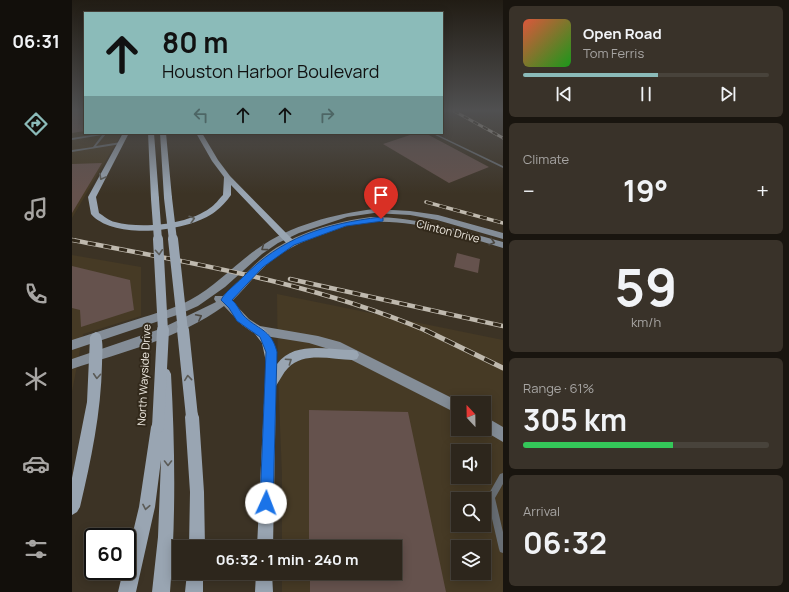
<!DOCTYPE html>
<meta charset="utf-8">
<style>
:root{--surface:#2d261c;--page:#393229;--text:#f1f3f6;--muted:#a7a5a3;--line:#48433b;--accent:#8bbbb9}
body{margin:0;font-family:Manrope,sans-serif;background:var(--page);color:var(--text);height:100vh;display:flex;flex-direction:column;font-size:15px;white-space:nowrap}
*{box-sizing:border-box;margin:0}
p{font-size:13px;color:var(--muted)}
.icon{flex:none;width:22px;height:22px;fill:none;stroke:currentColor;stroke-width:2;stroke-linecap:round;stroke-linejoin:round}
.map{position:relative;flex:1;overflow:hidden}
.sheet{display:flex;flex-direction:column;gap:6px;padding:6px;background:#19150f;width:286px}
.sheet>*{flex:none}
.hud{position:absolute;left:12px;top:12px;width:359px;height:122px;border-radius:0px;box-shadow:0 2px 10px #0003,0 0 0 1px var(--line);background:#8bbbb9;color:#111;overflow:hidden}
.needle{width:26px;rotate:338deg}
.controls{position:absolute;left:379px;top:396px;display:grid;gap:8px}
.controls a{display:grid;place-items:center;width:40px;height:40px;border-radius:0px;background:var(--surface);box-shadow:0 2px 10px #0003,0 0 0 1px var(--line);font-size:20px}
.speed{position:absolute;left:12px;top:528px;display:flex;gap:8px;font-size:20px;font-weight:700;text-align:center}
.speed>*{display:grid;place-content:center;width:52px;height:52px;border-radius:50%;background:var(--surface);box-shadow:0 2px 10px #0003,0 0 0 1px var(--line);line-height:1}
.speed .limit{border:2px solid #111;border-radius:6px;background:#fff;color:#111}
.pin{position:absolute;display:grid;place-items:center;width:34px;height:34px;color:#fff;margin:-41px -17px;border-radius:50% 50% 50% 0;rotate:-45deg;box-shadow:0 0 4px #0007}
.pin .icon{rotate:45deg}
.me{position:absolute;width:44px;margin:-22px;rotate:2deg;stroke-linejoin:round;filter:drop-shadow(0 0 3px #0008)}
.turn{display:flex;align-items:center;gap:14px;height:84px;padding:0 12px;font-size:18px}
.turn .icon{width:52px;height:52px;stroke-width:2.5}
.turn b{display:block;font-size:28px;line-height:34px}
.lanes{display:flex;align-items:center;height:38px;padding:0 12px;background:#0003;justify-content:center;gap:20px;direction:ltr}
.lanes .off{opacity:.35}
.big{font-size:30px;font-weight:700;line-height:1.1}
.sheet .widget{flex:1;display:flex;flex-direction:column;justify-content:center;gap:6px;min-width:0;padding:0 14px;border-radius:6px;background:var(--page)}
.sheet .dial{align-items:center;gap:0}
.dial b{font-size:52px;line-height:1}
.song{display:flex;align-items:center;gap:12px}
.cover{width:48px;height:48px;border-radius:6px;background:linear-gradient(135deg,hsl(10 70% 55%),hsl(120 70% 35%))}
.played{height:4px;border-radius:2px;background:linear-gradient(90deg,var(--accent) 55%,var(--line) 55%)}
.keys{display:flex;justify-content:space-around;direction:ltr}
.heat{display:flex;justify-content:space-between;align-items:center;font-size:22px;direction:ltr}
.charge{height:6px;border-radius:3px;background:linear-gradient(90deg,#34c759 61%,var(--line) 0)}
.trip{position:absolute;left:100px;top:540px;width:230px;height:40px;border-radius:0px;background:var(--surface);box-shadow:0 2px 10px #0003,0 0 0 1px var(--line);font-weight:700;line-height:40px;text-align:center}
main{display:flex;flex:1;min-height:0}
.tab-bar{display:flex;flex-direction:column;width:72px;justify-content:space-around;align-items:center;background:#120f0b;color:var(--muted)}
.tab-bar .icon{width:28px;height:28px}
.tab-bar .selected{color:var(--accent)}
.tab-bar b{font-size:18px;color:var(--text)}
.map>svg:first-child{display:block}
</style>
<main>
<nav class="tab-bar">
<b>06:31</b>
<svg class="icon selected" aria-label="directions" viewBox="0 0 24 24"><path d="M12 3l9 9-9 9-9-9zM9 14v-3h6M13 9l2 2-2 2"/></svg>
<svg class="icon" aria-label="music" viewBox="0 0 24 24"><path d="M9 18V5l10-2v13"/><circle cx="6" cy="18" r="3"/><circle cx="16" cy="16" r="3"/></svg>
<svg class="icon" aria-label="phone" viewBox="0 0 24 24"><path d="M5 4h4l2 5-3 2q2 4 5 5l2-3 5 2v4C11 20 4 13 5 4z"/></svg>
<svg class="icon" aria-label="climate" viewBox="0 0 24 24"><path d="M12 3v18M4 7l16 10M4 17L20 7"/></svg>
<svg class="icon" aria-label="car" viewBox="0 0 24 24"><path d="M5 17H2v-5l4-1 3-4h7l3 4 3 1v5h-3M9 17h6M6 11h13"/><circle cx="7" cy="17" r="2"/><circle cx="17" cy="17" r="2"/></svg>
<svg class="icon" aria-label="filters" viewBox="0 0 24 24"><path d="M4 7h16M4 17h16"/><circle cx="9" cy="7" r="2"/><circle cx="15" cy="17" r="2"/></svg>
</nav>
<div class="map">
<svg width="431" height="592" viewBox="0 0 431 592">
<rect width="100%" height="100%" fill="#3c3325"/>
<path fill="#463a25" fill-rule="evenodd" d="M0 111H13V133H50L0 218Z
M0 255 69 267V316L11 334 0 392Z
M205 294 431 340V592H210V573H323V547H210V475L206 376ZM386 403H412V429H386ZM386 451H412V477H386ZM386 499H412V525H386ZM386 547H412V573H386Z"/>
<path fill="#65524d" d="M0 111H13V131L0 133Z
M344 133H353L417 167 377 183 311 144Z
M30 163 0 213V164Z
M385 253 408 259 406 273 382 267Z
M0 266 58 280 62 310 9 327 8 310 0 308Z
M237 410 336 412 374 592H238V573H323V547H237Z"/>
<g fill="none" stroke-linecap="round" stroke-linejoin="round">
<path fill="#686e74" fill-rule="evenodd" d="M33 133 34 134 24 146 49 142 51 143 49 144 0 152V150L21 147 30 135 0 140V138Z
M359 133H362L431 166V168Z
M431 473V484L423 498 431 532V553L428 552 427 549 415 497 428 474Z"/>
<path fill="#848d97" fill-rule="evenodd" d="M302 209 338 211 366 215 431 233V239L365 220 338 215 302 213 275 217 227 233 206 243 190 254 153 287 126 306 108 314 0 350V340C24 332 48 325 72 317 88 312 104 308 118 300 143 287 162 265 185 249 219 225 262 214 302 209Z
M299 217C345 217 387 230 431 242V248C382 234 330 214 278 225 270 227 263 230 255 233 237 239 219 246 203 258 186 270 175 287 160 301L177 319 188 326 246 336 268 342 390 403H386V414L260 350 237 343 193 336 180 332 170 325 152 306C108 338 51 352 0 369V359L88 329 140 304 144 302 142 299 143 296H151C164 285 175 271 188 260 218 234 261 222 299 217Z
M412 416 431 427V442L409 429H412Z"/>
<path fill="#99a5b2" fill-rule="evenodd" d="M51 133H57L24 197 27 213C32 216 37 221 43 222 69 229 115 225 138 208 143 205 147 199 151 195L152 177 140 161 124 133H130L146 160 158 176 222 241 223 243 222 245H216L159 185V195C155 201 149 207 144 211 118 232 42 241 19 214L16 197Z
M76 133H82L87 199 83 201 79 199Z
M88 133H94L100 198 96 200 92 198Z
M185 325C200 331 205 349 205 364 223 340 256 350 281 350L285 351 287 355 285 359 281 360C260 360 233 351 216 368 211 373 208 380 204 386L201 547H185L194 362 190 343 180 330 181 327Z
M24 332 28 334C32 342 30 355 30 364 29 413 19 460 8 507L5 512 0 515V478L15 402 18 337 20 334Z
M93 368 97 370 99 374C103 447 104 519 98 592H80L86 537 89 460 83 507 64 592H46L51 571H55V557L67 507 79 427 81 422 86 420 88 421 87 374 89 370Z
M120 410 125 412 127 417 132 492 133 547H117L118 492 113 417 115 412Z
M115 573H131V592H113Z
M184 573H200L201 592H183Z"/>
<defs>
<path id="rail-far3" d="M382 111 431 138"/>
<path id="rail-far2" d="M354 202 431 223
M0 240H3"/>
<path id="rail-far1" d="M0 240C120 263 242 283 355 331
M218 279 431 326"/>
<path id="rail" d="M353 330 431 368"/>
</defs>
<use href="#rail-far3" stroke="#bfb9ae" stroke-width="3"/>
<use href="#rail-far2" stroke="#bfb9ae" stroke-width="3.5"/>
<use href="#rail-far1" stroke="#bfb9ae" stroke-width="4.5"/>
<use href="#rail" stroke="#bfb9ae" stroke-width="5"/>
<use href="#rail-far3" stroke="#32291b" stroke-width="2" stroke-dasharray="5.5" stroke-linecap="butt"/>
<use href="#rail-far2" stroke="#32291b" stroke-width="2.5" stroke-dasharray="7" stroke-linecap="butt"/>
<use href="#rail-far1" stroke="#32291b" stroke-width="3" stroke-dasharray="8" stroke-linecap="butt"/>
<use href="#rail" stroke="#32291b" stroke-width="3.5" stroke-dasharray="11" stroke-linecap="butt"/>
<path stroke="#99a5b2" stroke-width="8" d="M96 198 101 240
M83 199 86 240"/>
<path stroke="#99a5b2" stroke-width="10" d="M86 239 91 331
M101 239 111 331"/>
<path stroke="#99a5b2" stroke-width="12" d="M111 330 120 417
M86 427 91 330"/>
</g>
<defs><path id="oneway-chevron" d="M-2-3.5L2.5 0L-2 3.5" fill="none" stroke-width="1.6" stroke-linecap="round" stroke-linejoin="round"/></defs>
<g stroke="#5b5b57">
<use href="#oneway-chevron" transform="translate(30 177) rotate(118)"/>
<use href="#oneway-chevron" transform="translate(120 219) rotate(-17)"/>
<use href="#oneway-chevron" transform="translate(87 252) rotate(86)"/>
<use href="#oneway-chevron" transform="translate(217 361) rotate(-34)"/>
<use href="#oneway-chevron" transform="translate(25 376) rotate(94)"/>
<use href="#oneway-chevron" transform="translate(116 378) rotate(-96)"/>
<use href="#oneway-chevron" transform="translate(96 463) rotate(90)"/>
<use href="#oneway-chevron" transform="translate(74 507) rotate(101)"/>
</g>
<g stroke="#4b4740">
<use href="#oneway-chevron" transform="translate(420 242) rotate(16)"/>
<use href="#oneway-chevron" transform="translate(192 248) rotate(144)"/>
<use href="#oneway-chevron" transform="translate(127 317) rotate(-27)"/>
</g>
<linearGradient id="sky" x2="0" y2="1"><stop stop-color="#211c14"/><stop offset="0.57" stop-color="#505051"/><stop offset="1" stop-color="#505051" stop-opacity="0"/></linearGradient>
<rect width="431" height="194" fill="url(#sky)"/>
<path fill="#1a73e8" stroke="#114b97" d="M309 217 311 218V221L274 226 222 245 191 267 160 300C165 304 167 310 171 315 185 330 199 328 205 352L201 503 199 508 194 510 190 508 188 503 194 352 188 337 165 321 157 308 149 300C153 292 163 285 170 278 210 237 252 224 309 217Z"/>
<g text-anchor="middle" stroke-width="4" stroke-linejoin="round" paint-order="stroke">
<g font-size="11" fill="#efeae1" stroke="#32291b">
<text transform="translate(376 231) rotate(14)" y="4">Clinton Drive</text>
<text transform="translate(72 375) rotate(-87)" y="4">North Wayside Drive</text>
</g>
</g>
</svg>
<div class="controls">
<a><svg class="needle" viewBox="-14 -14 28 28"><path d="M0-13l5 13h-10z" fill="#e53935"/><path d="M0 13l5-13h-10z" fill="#a7a5a3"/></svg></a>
<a><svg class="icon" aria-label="sound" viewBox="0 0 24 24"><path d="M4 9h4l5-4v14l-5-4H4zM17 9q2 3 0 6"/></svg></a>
<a><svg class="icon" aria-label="search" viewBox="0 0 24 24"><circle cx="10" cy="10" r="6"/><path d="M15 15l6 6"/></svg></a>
<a><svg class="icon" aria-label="layers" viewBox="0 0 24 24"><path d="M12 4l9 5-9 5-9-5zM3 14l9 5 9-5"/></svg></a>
</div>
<div class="speed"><div class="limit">60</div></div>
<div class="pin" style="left:309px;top:219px;background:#d93025"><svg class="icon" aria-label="arrive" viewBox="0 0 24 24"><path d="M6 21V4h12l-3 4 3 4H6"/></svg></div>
<svg class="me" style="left:194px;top:503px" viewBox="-20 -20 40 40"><circle r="19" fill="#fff"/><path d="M0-13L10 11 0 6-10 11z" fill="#1a73e8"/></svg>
<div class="trip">06:32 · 1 min · 240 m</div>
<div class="hud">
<div class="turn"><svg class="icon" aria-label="ahead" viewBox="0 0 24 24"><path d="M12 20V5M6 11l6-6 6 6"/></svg><div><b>80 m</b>Houston Harbor Boulevard</div></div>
<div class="lanes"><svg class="icon off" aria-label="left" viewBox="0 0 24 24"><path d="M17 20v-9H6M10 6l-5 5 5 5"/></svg><svg class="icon" aria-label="ahead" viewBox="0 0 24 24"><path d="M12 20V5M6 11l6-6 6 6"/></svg><svg class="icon" aria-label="ahead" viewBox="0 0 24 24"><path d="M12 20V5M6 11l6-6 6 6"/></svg><svg class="icon off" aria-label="right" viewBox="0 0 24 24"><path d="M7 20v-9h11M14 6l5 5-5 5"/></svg></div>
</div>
</div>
<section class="sheet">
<div class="widget">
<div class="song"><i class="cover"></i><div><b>Open Road</b><p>Tom Ferris</p></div></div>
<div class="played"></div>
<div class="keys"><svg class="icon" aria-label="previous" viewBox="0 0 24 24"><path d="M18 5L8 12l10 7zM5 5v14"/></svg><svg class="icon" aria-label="pause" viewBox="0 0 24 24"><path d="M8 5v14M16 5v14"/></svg><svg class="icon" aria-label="next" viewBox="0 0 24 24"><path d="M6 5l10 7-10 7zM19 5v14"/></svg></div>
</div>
<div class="widget"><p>Climate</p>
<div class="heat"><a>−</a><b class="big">19°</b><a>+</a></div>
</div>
<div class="widget dial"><b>59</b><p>km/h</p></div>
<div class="widget"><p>Range · 61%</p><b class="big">305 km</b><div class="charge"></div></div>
<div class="widget"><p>Arrival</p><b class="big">06:32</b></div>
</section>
</main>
